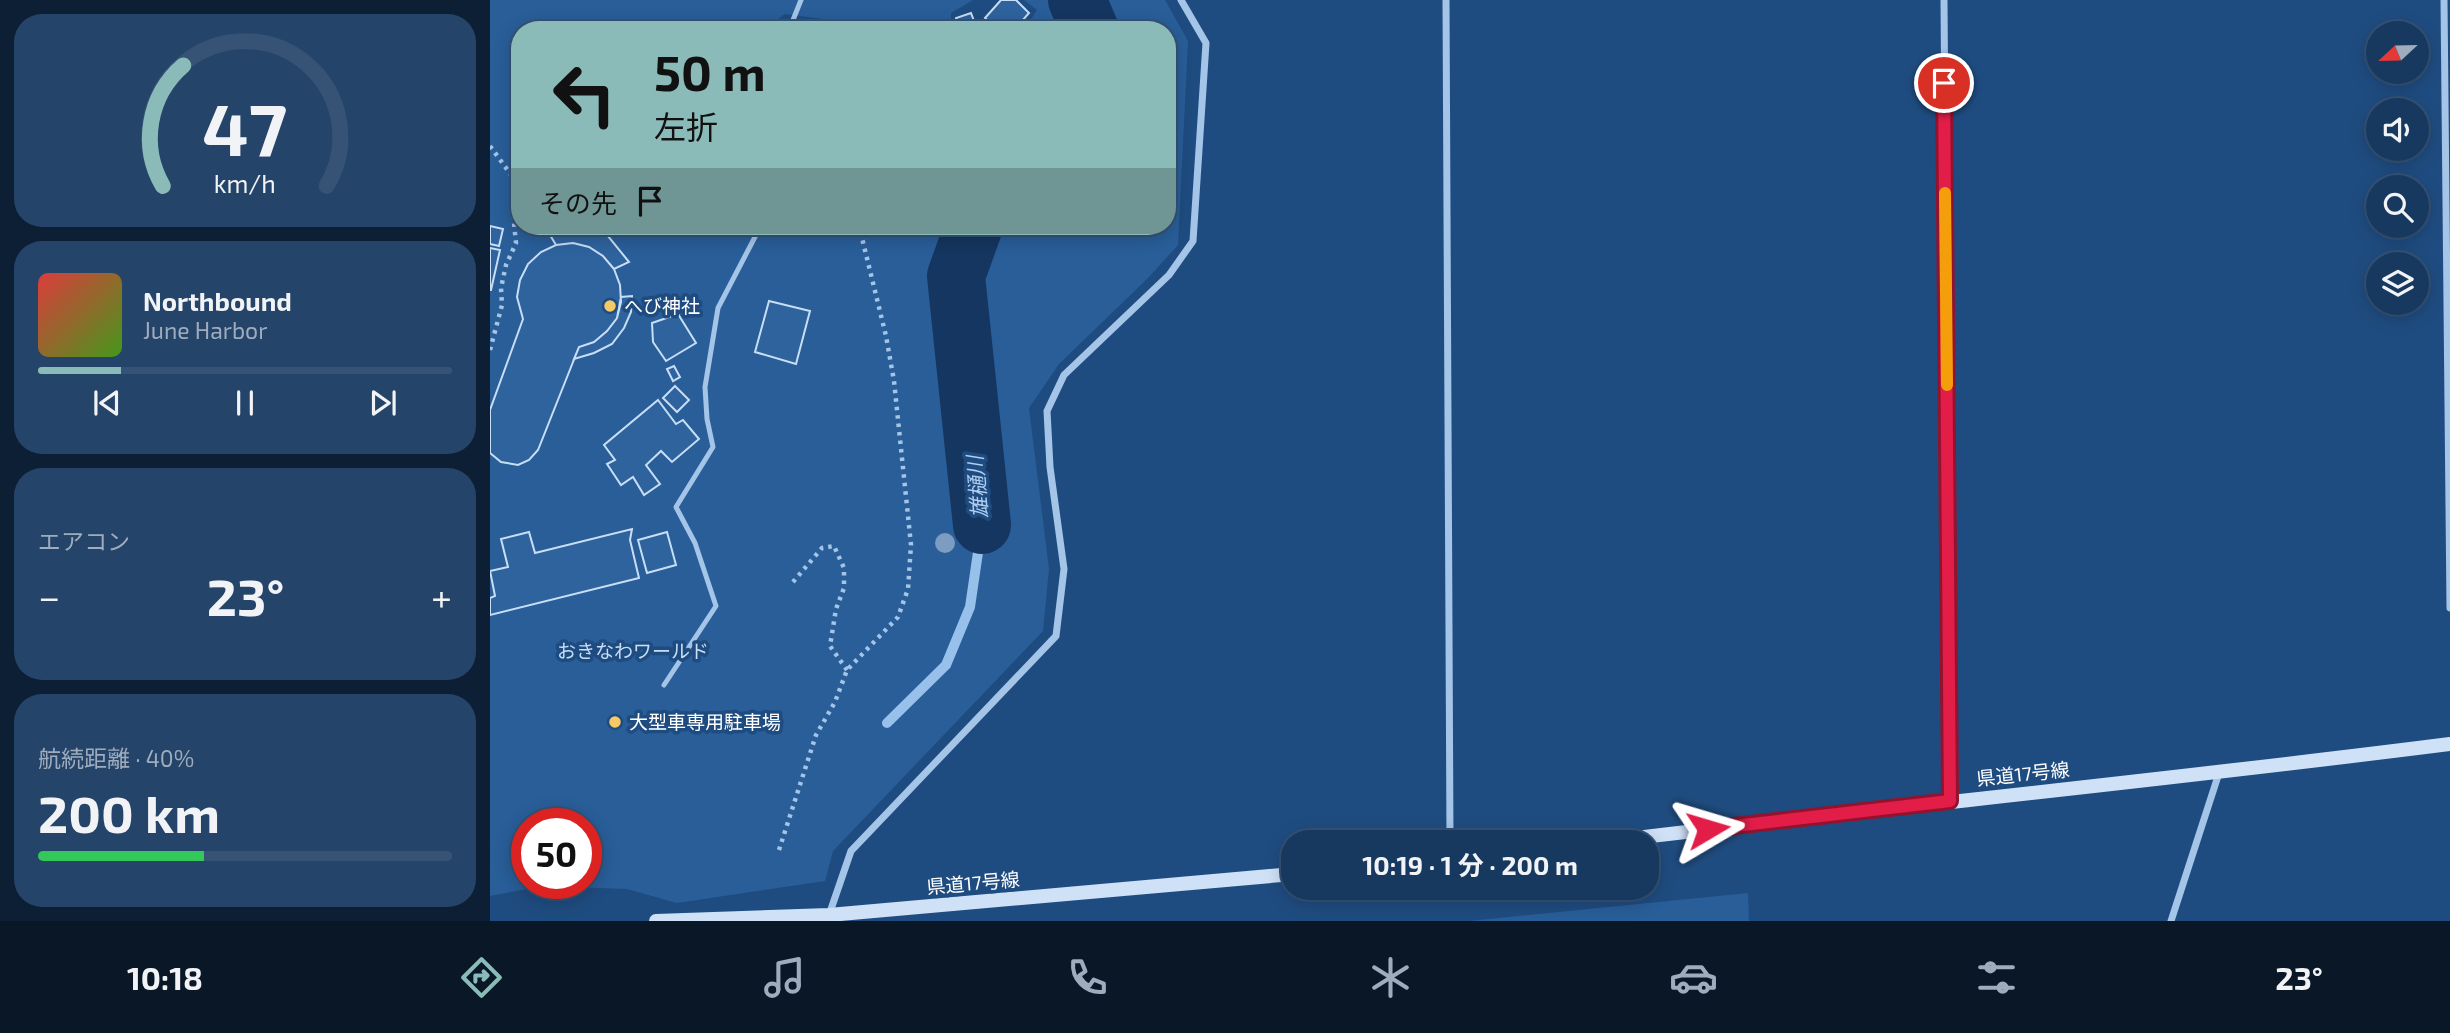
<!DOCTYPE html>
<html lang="ja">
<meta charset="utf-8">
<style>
:root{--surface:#173960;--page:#244469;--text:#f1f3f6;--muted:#9eacbd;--line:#365375;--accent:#8bbbb9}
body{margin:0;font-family:"Exo 2","Noto Sans JP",sans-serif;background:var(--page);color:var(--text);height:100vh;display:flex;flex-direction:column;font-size:26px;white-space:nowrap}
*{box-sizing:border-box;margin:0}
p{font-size:23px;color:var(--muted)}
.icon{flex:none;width:38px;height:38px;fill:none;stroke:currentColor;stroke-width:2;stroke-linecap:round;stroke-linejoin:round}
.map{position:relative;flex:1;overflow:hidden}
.details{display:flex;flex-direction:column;gap:14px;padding:14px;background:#0d1f35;width:490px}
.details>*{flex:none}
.top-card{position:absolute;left:21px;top:21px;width:665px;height:214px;border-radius:28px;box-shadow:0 4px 18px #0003,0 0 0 2px var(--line);background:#8bbbb9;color:#111;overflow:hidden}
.needle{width:46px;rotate:248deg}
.controls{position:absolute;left:1876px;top:21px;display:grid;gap:14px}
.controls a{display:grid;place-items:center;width:63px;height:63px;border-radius:50%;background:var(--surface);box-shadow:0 4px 18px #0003,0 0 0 2px var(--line);font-size:35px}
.speed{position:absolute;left:21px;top:808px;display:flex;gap:14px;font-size:35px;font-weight:700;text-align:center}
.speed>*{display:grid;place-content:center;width:91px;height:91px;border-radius:50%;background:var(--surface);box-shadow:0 4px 18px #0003,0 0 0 2px var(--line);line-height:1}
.speed .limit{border:10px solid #d22;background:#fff;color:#111}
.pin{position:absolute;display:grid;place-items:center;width:60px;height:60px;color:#fff;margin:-30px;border:4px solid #fff;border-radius:50%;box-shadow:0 2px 7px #0007}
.me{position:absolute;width:77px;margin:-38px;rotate:83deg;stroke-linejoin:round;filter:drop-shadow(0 0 5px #0008)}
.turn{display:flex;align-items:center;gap:24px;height:147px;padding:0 28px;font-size:32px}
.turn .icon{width:91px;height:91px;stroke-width:2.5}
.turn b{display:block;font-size:49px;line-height:60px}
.then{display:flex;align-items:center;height:66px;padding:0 28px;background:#0003;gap:14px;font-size:26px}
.big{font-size:52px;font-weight:700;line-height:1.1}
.details .tile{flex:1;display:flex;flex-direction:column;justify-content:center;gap:10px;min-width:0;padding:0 24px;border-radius:28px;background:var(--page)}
.details .dial{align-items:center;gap:0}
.dial svg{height:182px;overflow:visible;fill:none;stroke:var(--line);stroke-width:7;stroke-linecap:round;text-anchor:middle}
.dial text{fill:var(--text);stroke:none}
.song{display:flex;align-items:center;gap:21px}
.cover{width:84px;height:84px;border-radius:10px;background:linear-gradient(135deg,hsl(0 70% 55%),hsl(100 70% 35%))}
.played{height:7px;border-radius:4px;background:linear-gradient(90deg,var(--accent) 20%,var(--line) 20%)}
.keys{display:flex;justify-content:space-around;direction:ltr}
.heat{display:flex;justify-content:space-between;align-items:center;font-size:38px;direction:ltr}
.charge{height:10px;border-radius:5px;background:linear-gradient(90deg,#34c759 40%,var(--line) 0)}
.trip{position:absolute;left:791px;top:830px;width:378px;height:70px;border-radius:28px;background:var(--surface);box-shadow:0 4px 18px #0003,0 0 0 2px var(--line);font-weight:700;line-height:70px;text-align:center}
.tabs{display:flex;height:112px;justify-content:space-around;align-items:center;background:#091726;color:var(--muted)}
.tabs .icon{width:49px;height:49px}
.tabs .active{color:var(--accent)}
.tabs b{font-size:32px;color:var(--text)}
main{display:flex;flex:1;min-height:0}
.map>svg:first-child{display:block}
</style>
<main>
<section class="details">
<div class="tile dial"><svg viewBox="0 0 100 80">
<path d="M14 69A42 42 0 1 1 86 69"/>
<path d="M14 69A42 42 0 0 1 23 16" stroke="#8bbbb9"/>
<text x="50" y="56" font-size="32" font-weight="700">47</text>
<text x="50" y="72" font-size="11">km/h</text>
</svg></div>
<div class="tile">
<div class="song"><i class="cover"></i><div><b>Northbound</b><p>June Harbor</p></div></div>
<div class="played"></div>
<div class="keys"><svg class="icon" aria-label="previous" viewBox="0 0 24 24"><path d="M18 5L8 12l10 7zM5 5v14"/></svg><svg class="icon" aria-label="pause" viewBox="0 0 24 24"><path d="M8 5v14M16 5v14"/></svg><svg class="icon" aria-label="next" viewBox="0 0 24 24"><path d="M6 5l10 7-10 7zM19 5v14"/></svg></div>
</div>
<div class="tile"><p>エアコン</p>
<div class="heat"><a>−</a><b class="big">23°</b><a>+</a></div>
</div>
<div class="tile"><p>航続距離 · 40%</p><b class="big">200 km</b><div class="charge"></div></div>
</section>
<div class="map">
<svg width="1960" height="921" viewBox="0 0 1960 921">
<rect width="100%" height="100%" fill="#1f4c80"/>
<path fill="#295e99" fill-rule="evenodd" d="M0 0H483L461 13V27L407 23 401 28 295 14 273 30H30V226H677V30H534L547 10 534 0H675L698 41 688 245 658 278 569 364 539 408 559 569 553 631 343 851 335 881 187 903 137 889 53 886 0 896ZM37 824H96V884H37Z
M1258 893 1259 921H979Z"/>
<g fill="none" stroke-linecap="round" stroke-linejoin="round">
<path stroke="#97c0ea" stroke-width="10" d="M397 723 456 665 480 607 492 525"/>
<path stroke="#153660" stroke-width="58" d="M587 0 600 30
M484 226 466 276 492 525"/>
</g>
<path fill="#2e639e" stroke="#c8def6" stroke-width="2" d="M511 0H526L539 13 524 30H500L504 26 495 18Z
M481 13 484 21 469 26 466 18Z
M0 226 13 229 9 246 0 244Z
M68 226 101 227 118 236 139 262 124 269 113 256 99 247 83 243 66 245 57 230Z
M83 243 99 247 113 256 124 269 130 285 131 302 127 318 117 331 104 342 89 347 48 450 39 460 28 465 11 462 0 453V410L33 319 27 297 30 280 38 264 51 252 66 245Z
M0 248 10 250 1 290H0Z
M142 296 141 312 134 328 122 344 104 353 84 359 89 347 104 342 117 331 127 318 131 297Z
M279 301 320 311 306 364 265 352Z
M188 314 206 343 176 361 163 342 162 323Z
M184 366 190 377 183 381 177 369Z
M185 386 199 400 187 412 173 398Z
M168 400 186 424 193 420 209 439 182 462 171 451 156 465 170 484 154 495 143 477 131 485 117 464 125 460 114 445Z
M142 529 140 540 149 578 0 615V598L5 596 0 571 18 567 11 539 39 532 45 553Z
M177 532 186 565 157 573 148 540Z"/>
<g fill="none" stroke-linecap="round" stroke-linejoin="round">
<path stroke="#a4c4e8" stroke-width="4.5" stroke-dasharray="3.5 5" stroke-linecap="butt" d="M0 146 30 187
M0 350 12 305 11 288 16 265 26 243 22 203 30 191
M303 582 332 548 344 546 354 568V588L346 609 340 646 357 670
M289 850 326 735 345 702 357 670 408 617 418 589 421 545 404 381 396 336 372 238V226"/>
<path stroke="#a4c4e8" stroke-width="5" d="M198 24 211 30
M299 30 311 0
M174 685 226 606 205 543 186 507 223 447 217 419 215 387 228 308 266 235 274 226"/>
<path stroke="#a4c4e8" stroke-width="7" d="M956 0 960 842
M1454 0 1460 801
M1954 0 1960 608
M339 915 361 851 566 636 574 569 560 467 557 411 574 375 679 275 703 241 716 43 691 0
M1681 921 1729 773"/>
<path stroke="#cfe1f7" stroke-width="14" d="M1111 842C1394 808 1677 780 1960 744
M166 921 339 915 803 874"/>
</g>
<circle fill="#7c9cc1" cx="455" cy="543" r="10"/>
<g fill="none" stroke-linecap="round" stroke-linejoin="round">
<defs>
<path id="route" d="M1218 829 1460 801 1454 83"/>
</defs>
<use href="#route" stroke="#92132f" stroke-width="18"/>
<use href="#route" stroke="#e11d48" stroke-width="12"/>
<path stroke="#f59e0b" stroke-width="12" d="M1455 193 1457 385"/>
</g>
<g fill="#f7c964" stroke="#1f4c80" stroke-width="2.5">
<circle cx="120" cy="306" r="7"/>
<circle cx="125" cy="722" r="7"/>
</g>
<g text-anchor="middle" stroke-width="7" stroke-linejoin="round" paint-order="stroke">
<g font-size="19" fill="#fff" stroke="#1f4c80" text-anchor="start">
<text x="134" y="313">へび神社</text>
<text x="139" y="729">大型車専用駐車場</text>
</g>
<g font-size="19" fill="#c8def6" stroke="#1f4c80">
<text x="143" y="658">おきなわワールド</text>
</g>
<g font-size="19" fill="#fff" stroke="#1f4c80">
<text transform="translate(1533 774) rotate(-6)" y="7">県道17号線</text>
<text transform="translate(483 883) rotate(-5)" y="7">県道17号線</text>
</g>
<g font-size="21" font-style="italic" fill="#afcef0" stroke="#1f4c80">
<text transform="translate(488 487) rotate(-95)" y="7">雄樋川</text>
</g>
</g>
</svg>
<div class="controls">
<a><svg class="needle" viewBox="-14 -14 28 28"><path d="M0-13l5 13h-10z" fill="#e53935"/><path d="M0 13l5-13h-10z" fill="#9eacbd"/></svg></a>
<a><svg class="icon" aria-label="sound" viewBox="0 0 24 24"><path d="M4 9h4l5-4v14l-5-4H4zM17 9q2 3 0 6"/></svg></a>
<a><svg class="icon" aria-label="search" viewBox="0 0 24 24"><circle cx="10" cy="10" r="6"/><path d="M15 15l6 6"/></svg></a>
<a><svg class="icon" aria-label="layers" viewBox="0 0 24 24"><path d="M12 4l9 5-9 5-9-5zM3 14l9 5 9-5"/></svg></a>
</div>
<div class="speed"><div class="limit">50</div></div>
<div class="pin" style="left:1454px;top:83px;background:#d93025"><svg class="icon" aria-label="arrive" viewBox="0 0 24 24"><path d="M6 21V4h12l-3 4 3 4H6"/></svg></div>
<svg class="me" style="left:1218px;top:829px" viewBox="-20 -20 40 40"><path d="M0-17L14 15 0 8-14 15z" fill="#e11d48" stroke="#fff" stroke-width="4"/></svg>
<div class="trip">10:19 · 1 分 · 200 m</div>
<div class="top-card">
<div class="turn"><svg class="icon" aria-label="left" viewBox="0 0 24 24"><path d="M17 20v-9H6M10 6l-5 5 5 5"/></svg><div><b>50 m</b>左折</div></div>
<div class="then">その先<svg class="icon" aria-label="arrive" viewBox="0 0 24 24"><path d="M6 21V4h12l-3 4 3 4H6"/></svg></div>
</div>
</div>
</main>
<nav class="tabs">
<b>10:18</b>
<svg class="icon active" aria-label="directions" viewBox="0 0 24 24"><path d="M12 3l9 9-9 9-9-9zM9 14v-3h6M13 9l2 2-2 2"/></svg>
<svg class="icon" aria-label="music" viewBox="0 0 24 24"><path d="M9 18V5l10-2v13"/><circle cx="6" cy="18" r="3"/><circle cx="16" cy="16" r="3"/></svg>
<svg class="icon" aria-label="phone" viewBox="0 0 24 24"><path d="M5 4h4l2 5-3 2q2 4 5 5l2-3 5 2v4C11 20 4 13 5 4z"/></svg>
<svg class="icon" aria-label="climate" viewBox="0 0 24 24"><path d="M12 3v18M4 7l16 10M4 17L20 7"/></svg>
<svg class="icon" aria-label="car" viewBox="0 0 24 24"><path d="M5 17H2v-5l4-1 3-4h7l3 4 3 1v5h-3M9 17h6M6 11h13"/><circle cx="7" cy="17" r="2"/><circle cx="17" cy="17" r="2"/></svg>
<svg class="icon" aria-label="filters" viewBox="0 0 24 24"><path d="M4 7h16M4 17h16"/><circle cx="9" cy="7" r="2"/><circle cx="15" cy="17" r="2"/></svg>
<b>23°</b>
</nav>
